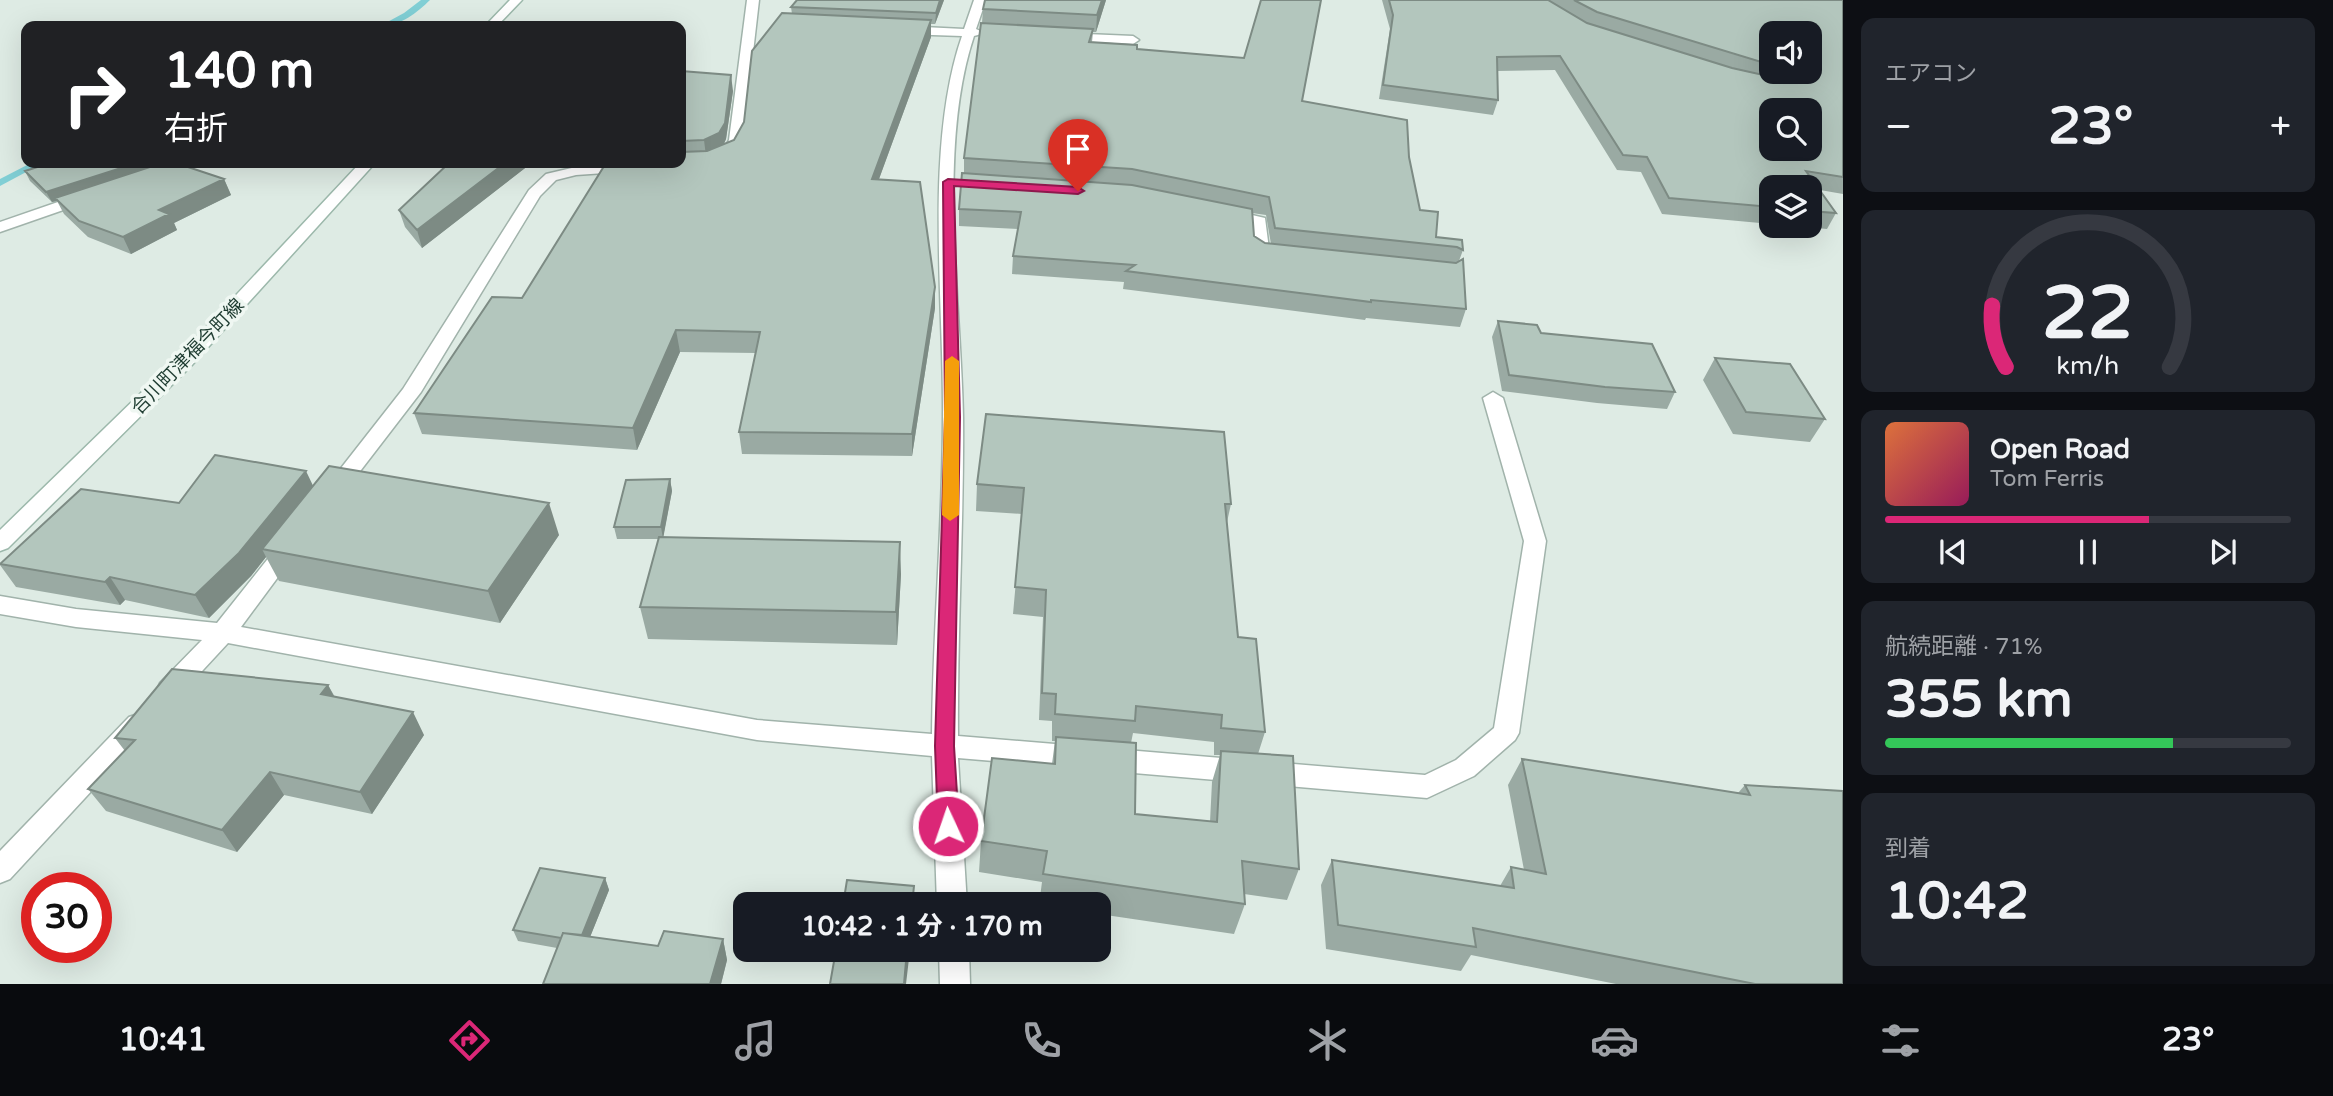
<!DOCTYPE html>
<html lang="ja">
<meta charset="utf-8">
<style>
:root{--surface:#171b24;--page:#20242c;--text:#f1f3f6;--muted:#9ea1a6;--line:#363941;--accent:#db2777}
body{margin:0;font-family:"Varela Round","Noto Sans JP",sans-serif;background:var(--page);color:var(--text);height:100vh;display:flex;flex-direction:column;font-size:26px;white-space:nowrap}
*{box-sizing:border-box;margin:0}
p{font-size:23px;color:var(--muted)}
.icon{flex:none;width:38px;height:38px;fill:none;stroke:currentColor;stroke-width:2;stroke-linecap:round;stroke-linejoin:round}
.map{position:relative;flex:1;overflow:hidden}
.sheet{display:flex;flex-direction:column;gap:18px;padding:18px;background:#0d0f14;width:490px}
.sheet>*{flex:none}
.guide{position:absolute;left:21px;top:21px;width:665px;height:147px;border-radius:14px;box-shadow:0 7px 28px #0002;background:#202124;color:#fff;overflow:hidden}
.fabs{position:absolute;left:1759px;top:21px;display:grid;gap:14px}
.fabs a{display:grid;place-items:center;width:63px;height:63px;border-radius:14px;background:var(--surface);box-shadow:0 7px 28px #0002;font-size:35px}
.speed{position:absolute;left:21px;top:872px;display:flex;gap:14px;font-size:35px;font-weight:700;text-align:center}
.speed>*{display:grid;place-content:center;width:91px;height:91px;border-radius:50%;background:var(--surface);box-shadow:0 7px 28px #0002;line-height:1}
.speed .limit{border:10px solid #d22;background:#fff;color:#111}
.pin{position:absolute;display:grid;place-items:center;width:60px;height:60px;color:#fff;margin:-72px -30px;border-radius:50% 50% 50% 0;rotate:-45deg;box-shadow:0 0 7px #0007}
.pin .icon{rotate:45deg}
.me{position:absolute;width:77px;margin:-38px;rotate:357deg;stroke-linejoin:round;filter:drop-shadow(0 0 5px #0008)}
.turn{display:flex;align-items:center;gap:24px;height:147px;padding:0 28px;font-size:32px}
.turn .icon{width:91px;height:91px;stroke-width:2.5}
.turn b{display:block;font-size:49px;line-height:60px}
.big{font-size:52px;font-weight:700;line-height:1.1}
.sheet .card{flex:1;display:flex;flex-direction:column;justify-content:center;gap:10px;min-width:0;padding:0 24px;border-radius:14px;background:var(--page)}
.sheet .dial{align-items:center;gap:0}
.dial svg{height:182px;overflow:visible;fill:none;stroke:var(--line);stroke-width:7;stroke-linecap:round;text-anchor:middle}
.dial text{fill:var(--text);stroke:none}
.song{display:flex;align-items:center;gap:21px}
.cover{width:84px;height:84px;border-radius:10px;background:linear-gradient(135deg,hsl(20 70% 55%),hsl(330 70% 35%))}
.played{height:7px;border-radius:4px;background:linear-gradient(90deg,var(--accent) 65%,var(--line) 65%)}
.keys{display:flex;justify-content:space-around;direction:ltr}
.heat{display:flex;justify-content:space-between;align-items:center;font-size:38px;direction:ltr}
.charge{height:10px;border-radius:5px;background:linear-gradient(90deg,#34c759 71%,var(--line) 0)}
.trip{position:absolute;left:733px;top:892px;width:378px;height:70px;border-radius:14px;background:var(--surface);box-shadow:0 7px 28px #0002;font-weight:700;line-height:70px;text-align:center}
.menu{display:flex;height:112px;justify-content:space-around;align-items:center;background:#090b0e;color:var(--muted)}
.menu .icon{width:49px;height:49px}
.menu .on{color:var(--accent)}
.menu b{font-size:32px;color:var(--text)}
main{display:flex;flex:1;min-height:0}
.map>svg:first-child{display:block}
</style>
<main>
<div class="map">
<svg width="1843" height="984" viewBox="0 0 1843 984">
<rect width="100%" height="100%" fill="#deebe4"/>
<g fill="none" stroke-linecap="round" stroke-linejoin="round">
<path fill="#81cfd5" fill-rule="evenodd" d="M421 0H430C417 13 399 27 380 26L404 13Z
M31 163H43L0 186V179Z"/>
<defs>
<path id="street" d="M747 0H759L743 140 734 158 723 161 716 157 723 152 729 140Z
M974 0H986L976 29 985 33 974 36C937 147 961 301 963 417 964 524 957 630 958 736L1425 775 1456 760 1494 728 1524 541 1483 398 1493 392 1503 398 1546 541 1519 733 1515 740 1474 776 1427 798 958 758 967 905H937L932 756 757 740 228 643 178 697 169 700 160 697 157 690 160 683 202 640 76 627 0 614V596L76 609 217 623 282 541 290 538 298 541 301 546 241 627 757 720 932 734C933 628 943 522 943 416 944 300 924 146 962 36L903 34 897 30 903 26 964 29Z
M1063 33 1133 36 1139 40 1133 44 1059 40 1057 37Z
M629 164 634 165 636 168 634 171 576 175 556 180 540 196 421 392 341 496H327L324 491 327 486 403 389 529 190 546 174 576 167Z
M87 192 92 194 95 197 92 200 0 232V222Z
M1226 209 1265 218 1269 249 1280 251 1282 254 1280 257 1255 256 1251 224 1220 217 1218 214Z
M138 714 147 717 151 724 147 731 10 879 0 883V851L129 717Z
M939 950H969L970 984H940Z"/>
<path id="secondary" d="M510 0H522L497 26H485Z
M360 163H375L192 365 8 548 0 551V530L178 357Z"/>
</defs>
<use href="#street" stroke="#a1b3ab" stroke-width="3"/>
<use href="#secondary" stroke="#9cb8ab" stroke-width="3"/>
<use href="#street" fill="#fff" fill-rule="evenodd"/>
<use href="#secondary" fill="#fff" fill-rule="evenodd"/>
</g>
<path fill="#9aaaa3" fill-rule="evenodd" d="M797 0H944L935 24H931V37L879 179 935 308 912 456 742 454 739 432 756 353 680 352 637 450 422 434 414 413 522 298 606 163 576 164 560 168 529 165 422 248 405 227 399 210 449 163H681V71L733 91 726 139 724 144 734 140 744 122 792 14 791 7Z
M1106 0 1096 32H1093L1092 42 1137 49 1302 101 1409 157 1420 210 1436 237 1463 250 1459 261 1466 309 1460 327 1366 318 1365 320 1123 289 1124 282 1012 274 1013 256 1018 229 959 226V209L964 173V158L982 23 983 9ZM1252 213 1266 215 1271 244 1265 243 1254 236Z
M1382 0H1843V194L1820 190 1836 213 1827 229 1794 226H1810V187H1771V224L1662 214 1641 172 1617 170 1555 70 1497 71 1498 100 1493 115 1379 99 1390 29ZM1771 33 1810 72H1771Z
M92 163H153L154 165 224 179 231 195 174 223 177 230 131 254 88 237 64 214 57 201 52 202 30 181 25 171 80 167Z
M1498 321 1541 333 1675 392 1667 409 1597 403 1502 391 1492 337Z
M1715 358 1825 419 1810 442 1733 434 1703 380Z
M670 479 672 491 663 537 901 574 897 645 648 639 640 607 659 539H617L614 527Z
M977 484 1231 504 1227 522 1238 637 1265 732 1258 754 1299 869 1287 900 1244 894 1245 904 1234 934 1099 914V905H1039L1042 882 979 872 981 841 1052 764 1055 741H1052V721L1039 720 1043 617 1013 614 1022 514 976 511ZM1133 733 1214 742V755H1220L1212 782 1210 822 1135 814 1131 743Z
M313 486 559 535 500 623 279 581 266 557 251 576 209 618 125 600 120 605 16 587 0 565V563L179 503Z
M328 685 335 697 424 735 372 814 284 795 237 852 106 811 88 789 125 751 115 738Z
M1522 759 1738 793 1745 785 1843 984H1616L1471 955 1461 971 1326 949 1321 885 1332 860 1500 886 1511 867 1524 870 1508 785Z
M605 878 609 890 590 937 658 946 723 939 727 960 721 984H543L557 948 518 941 513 930Z"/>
<path fill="#7d8b84" d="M940 0H944L935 24 936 13Z
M1102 0H1106L1096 32 1097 15Z
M931 20V37L872 198V179Z
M731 75 733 91 726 139 721 150 706 156 704 140Z
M137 163H153L156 169 55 198 57 201 52 202 46 192Z
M505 163H528L529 165 422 248 417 230Z
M559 163H576V164L560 168Z
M224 179 231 195 174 223 177 230 131 254 123 237 159 210Z
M935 287V308L912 456V434Z
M676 330 680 352 637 450 633 428Z
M306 471 317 494 262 549 266 557 251 576 209 618 195 595Z
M670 479 672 491 663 539 661 527Z
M549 503 559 535 500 623 488 591Z
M900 542 901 574 897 645 896 612Z
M110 577 125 600 120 605 105 582Z
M328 685 340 708 321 694Z
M413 712 424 735 372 814 360 792Z
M270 772 284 795 237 852 222 830Z
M605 878 609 890 584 952 580 941Z
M723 939 727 960 721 984H710Z
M907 950H910L906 984H904Z"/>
<path fill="#b3c6bd" stroke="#7d8b84" stroke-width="2" fill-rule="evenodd" d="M797 0H940L936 13 791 7Z
M985 0H1102L1097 15 983 9Z
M1261 0H1321L1302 101 1407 120 1409 157 1420 210 1438 212 1436 237 1462 240 1463 250 1457 247 1275 228 1269 197 1132 169 964 158 981 23 1093 29 1089 42 1137 45V49L1244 58Z
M1389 0H1548L1587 23 1732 68 1772 77 1781 73V72H1810V33H1771V65L1597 12 1574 0H1843V177L1806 171 1836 213 1810 211V187H1771V207L1669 198 1647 157 1623 155 1560 56 1497 57 1498 100 1383 85 1393 15ZM1771 110H1810V149H1771Z
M782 13 931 20 872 179 920 182 935 287 912 434 739 432 760 332 676 330 633 428 414 413 492 297 522 298 606 163H681V152L707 151 734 140 744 122 752 51Z
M681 71 731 75 725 123 719 133 704 140 681 141Z
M50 163H75L80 167 92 163H137L46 192 25 171Z
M162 163H176L224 179 159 210 169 214 123 237 79 221 55 198Z
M449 163H505L417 230 399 210Z
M962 173 1132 185 1252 209 1254 236 1265 243 1456 263 1463 259 1466 309 1371 300V302L1126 271 1135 265 1013 256 1021 212 959 209Z
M1498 321 1537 325 1541 333 1652 344 1675 392 1605 387 1509 375Z
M1715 358 1790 364 1825 419 1746 412Z
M986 414 1224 432 1231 504H1225L1238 637 1256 639 1265 732 1221 728 1222 715 1136 706 1135 721 1055 714 1056 694 1042 693 1046 590 1015 587 1024 488 977 484Z
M215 455 306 471 239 553 195 595 110 577 105 582 0 564 81 489 179 503Z
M329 466 549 503 488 591 262 549Z
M670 479 661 527H614L626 480Z
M659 537 900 542 896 612 640 607Z
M172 669 328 685 321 694 413 712 360 792 270 772 222 830 88 789 135 740 115 738Z
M1056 737 1136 743 1135 814 1217 822 1221 751 1293 756 1299 869 1242 861 1245 904 1043 874 1047 851 981 841 992 758 1055 764Z
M1522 759 1750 795 1745 785 1843 791V984H1755L1473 928 1476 947 1338 925 1332 860 1514 888 1511 867 1546 874Z
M540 868 605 878 582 935 563 933 561 938 513 930Z
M847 880 914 886 912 905H843Z
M664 931 723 939 710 984H543L563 933 658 946Z
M836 950H907L904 984H830Z"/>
<path fill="#db2777" stroke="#8e194d" stroke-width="2" d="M948 179 1078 187 1084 191 1078 194 954 186 960 417 954 746 959 826 956 832 948 835 941 832 938 826 935 746 945 417 943 182Z"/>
<path fill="#f59e0b" d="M952 356 959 361V515L950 521 942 515 945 361Z"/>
<g text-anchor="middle" stroke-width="7" stroke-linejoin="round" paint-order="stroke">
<g font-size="19" fill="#1e3c31" stroke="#eff7f2">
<text transform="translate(187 356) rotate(-46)" y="7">合川町津福今町線</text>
</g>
</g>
</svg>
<div class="fabs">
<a><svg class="icon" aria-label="sound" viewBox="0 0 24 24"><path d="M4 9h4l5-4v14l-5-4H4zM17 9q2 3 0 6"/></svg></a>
<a><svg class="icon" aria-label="search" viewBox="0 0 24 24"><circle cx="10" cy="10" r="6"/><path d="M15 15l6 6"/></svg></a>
<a><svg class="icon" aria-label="layers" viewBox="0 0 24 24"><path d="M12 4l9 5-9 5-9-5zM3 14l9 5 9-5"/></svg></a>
</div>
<div class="speed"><div class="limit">30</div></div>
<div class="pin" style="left:1078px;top:191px;background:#d93025"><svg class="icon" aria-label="arrive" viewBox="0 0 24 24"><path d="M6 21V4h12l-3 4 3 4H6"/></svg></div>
<svg class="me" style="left:948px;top:826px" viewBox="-20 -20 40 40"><circle r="17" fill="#db2777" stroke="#fff" stroke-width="3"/><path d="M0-11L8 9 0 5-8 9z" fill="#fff"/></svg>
<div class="trip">10:42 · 1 分 · 170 m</div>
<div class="guide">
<div class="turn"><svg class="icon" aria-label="right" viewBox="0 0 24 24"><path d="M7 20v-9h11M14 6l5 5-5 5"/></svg><div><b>140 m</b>右折</div></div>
</div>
</div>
<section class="sheet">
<div class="card"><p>エアコン</p>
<div class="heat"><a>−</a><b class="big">23°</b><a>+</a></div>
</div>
<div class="card dial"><svg viewBox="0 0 100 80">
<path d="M14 69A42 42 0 1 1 86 69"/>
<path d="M14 69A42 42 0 0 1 8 42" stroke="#db2777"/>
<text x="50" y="56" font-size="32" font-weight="700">22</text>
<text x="50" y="72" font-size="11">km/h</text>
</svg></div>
<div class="card">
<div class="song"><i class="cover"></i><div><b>Open Road</b><p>Tom Ferris</p></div></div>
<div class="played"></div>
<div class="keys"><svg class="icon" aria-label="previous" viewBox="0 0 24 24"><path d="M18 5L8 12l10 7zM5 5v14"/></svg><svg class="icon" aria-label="pause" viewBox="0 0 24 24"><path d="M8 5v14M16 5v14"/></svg><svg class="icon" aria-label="next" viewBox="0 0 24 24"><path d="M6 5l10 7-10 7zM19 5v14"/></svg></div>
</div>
<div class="card"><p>航続距離 · 71%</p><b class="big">355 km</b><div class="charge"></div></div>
<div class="card"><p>到着</p><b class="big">10:42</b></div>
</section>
</main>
<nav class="menu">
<b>10:41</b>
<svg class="icon on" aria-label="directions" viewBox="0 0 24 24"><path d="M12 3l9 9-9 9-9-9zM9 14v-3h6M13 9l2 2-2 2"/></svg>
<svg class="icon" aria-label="music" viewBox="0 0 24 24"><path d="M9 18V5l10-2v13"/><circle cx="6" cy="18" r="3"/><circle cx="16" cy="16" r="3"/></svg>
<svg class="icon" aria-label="phone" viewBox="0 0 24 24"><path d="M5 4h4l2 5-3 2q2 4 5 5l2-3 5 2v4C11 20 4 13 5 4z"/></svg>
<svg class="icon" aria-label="climate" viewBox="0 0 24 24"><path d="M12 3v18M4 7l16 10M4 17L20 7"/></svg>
<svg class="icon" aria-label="car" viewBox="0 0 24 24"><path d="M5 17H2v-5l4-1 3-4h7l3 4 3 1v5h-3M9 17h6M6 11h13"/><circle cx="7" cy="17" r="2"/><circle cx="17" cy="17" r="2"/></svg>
<svg class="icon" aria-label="filters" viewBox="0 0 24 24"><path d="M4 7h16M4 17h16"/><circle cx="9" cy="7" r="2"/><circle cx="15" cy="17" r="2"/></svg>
<b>23°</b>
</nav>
